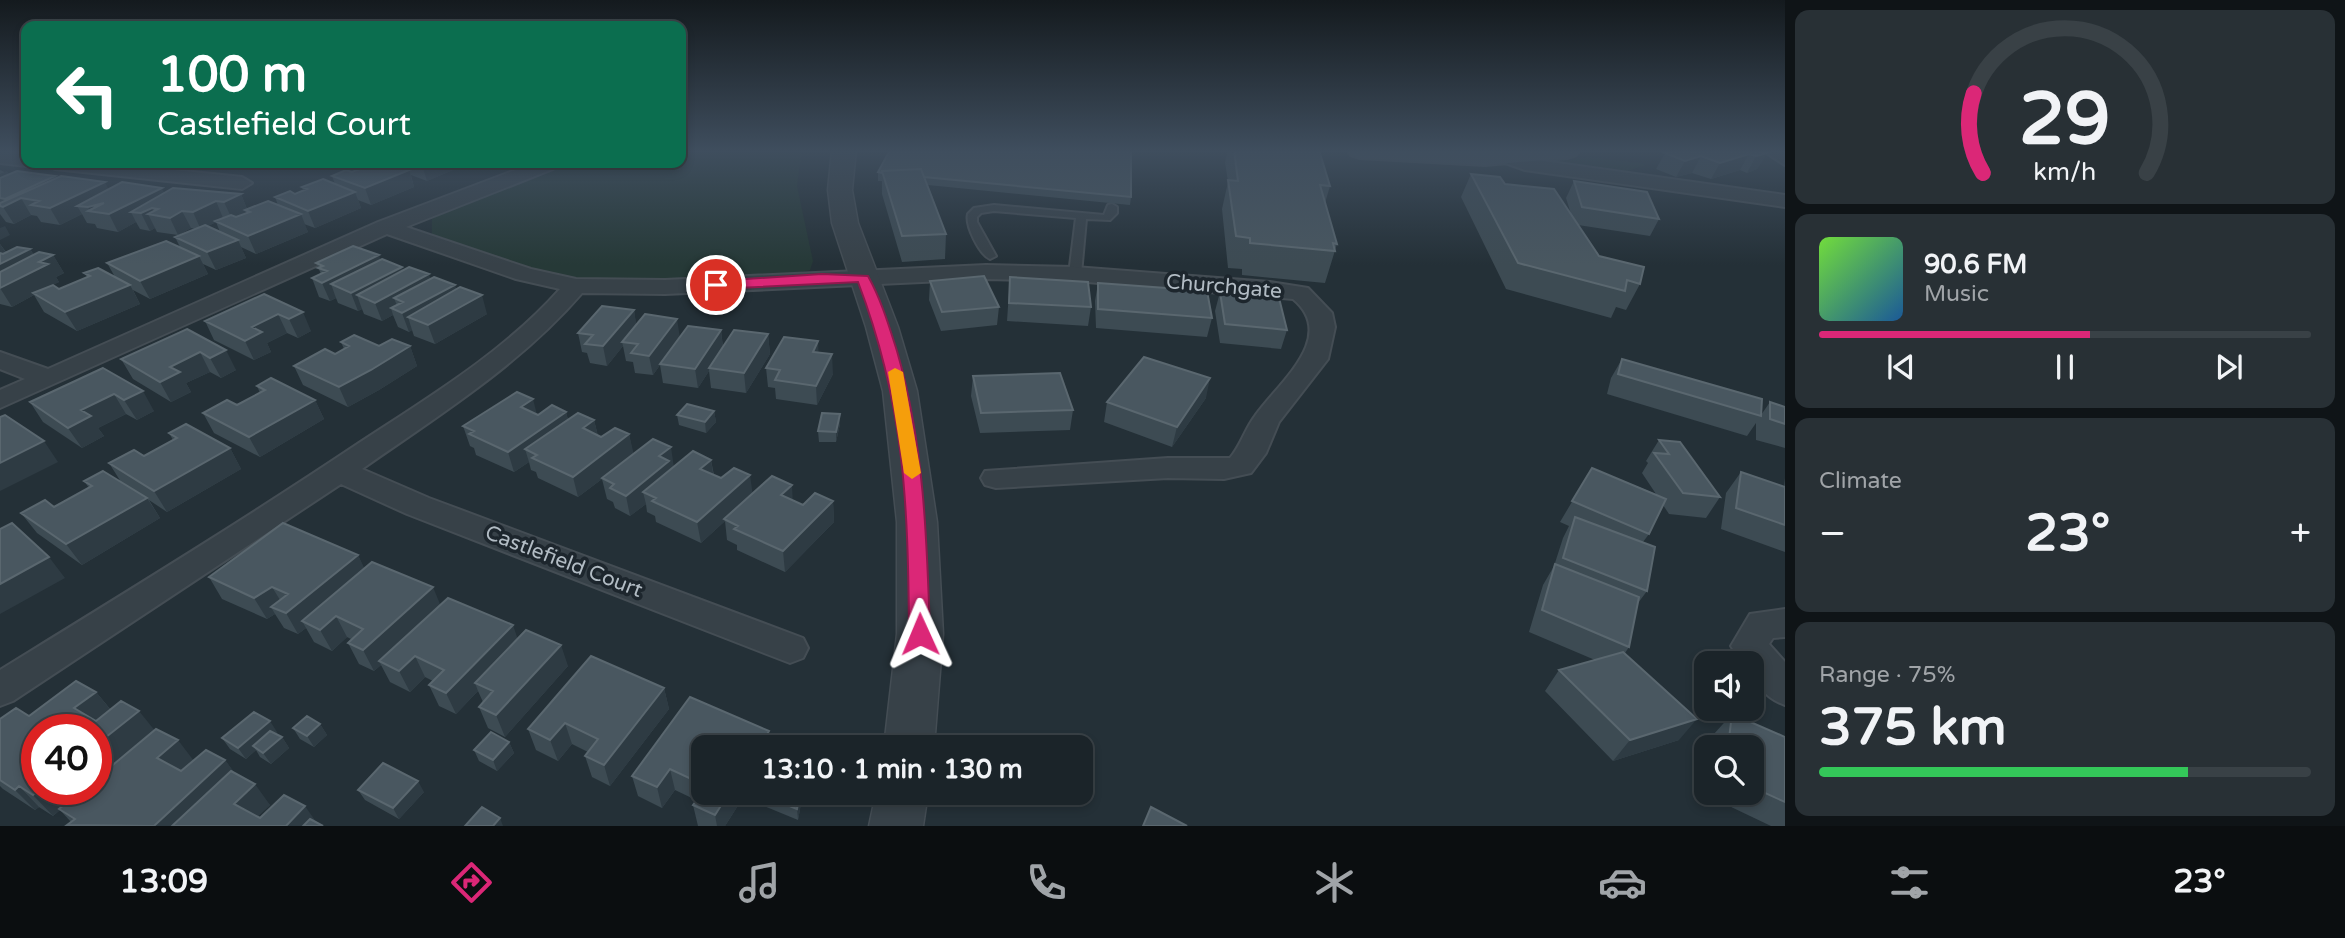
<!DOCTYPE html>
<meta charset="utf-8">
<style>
:root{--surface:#1b2429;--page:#283035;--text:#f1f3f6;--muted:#a0a4a8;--line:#394146;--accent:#db2777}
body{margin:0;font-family:"Varela Round",sans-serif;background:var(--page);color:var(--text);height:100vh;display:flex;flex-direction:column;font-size:26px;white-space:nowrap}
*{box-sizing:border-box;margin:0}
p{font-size:23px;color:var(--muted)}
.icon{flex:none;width:38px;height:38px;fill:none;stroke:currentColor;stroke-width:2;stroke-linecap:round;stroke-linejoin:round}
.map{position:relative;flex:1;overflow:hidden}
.sheet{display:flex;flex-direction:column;gap:10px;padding:10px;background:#0f1417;width:560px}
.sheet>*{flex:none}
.hud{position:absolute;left:21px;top:21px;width:665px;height:147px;border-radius:14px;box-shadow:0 4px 10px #0003,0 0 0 2px var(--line);background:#0b6e4f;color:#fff;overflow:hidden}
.controls{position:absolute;left:1694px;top:651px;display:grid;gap:14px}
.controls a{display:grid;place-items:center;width:70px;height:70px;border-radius:14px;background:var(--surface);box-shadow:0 4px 10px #0003,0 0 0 2px var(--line);font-size:35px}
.speed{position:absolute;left:21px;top:714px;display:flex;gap:14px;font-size:35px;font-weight:700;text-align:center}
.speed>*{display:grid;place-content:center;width:91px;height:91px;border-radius:50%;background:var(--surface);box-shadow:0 4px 10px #0003,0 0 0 2px var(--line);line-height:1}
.speed .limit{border:10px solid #d22;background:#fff;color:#111}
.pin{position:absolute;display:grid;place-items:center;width:60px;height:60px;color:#fff;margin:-30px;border:4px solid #fff;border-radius:50%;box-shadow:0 2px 7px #0007}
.me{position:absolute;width:77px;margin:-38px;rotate:359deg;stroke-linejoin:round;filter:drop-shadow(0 0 5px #0008)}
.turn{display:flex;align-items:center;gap:24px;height:147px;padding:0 21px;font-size:32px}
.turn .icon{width:91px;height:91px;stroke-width:2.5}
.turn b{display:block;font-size:49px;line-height:60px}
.big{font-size:52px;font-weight:800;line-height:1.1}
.sheet .tile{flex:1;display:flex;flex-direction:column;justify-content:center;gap:10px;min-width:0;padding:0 24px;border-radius:14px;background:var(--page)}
.sheet .dial{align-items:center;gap:0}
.dial svg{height:182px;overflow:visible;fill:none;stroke:var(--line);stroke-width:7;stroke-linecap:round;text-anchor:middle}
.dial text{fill:var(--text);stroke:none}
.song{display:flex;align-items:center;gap:21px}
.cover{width:84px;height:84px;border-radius:10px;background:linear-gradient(135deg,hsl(100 70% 55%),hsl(210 70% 35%))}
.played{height:7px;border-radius:4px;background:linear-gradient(90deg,var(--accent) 55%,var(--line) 55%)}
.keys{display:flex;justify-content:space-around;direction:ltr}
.heat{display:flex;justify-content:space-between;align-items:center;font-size:38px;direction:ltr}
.charge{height:10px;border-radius:5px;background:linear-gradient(90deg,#34c759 75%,var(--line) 0)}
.trip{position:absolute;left:691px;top:735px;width:402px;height:70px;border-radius:14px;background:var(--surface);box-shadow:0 4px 10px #0003,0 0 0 2px var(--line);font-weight:800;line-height:70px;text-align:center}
.tabs{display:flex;height:112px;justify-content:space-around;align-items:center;background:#0b0e10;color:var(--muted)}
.tabs .icon{width:49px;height:49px}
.tabs .active{color:var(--accent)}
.tabs b{font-size:32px;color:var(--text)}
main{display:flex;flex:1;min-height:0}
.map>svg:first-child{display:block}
</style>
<main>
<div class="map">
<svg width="1785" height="826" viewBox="0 0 1785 826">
<rect width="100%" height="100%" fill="#243037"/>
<path fill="#263937" d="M681 150H802L797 186 813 261 810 270 784 276C731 278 676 285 623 283 564 280 484 261 432 234V219L442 212 571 163H681Z
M1588 157 1640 163 1646 165 1618 174 1562 165 1558 162Z"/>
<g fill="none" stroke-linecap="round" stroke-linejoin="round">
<defs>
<path id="service" d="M1112 204 1117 207V213L1110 220 1086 219 1081 274 1075 277 1069 274 1076 218 994 211 981 213 977 217V222L996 256 990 259C979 254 965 225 968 214L974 208 994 205 1104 215 1108 205Z"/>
<path id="minor" d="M1504 150 1529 159 1785 195V207L1525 170 1497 160 1495 156Z
M1762 150H1783L1785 165Z
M0 151 26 154V163H34L26 166 0 163Z
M46 163H106L242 177 252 183 242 189 55 169Z
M534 163H560L558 167 406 227 531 269 576 279 665 280 986 265 1075 267 1270 282 1308 288 1332 313 1335 327 1328 359 1279 422 1266 453 1251 473 1224 479 1168 478 996 488 985 485 981 478 985 471 1168 458H1230C1241 445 1245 429 1255 416 1277 384 1339 337 1293 299L1075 281 986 279 665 294 582 293C520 365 439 415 362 469L429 498 803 638 808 648 803 658 790 663 777 658 407 514 341 484 13 701 0 706V670C120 596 241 522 359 443 429 397 503 353 560 289L516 279 387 234 0 408V390L25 379 0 369V352L48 369 378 222Z
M1785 609V637L1773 638 1769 644 1785 662V705C1767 699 1752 683 1752 663H1742L1731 646 1750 614Z"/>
<path id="tertiary" d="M832 150H856L852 190 858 223 898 327 917 391 937 522 943 634 934 747H884L897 634V522L883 391 866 327 832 223 828 190Z
M876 793H928L923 826H869Z"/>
<path id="secondary" d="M1347 150H1580L1576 155 1567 158 1485 165 1360 158 1351 155Z"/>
</defs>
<use href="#service" stroke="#444d54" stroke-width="4"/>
<use href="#minor" stroke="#444d54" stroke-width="4"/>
<use href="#tertiary" stroke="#444d54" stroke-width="3"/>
<use href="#secondary" stroke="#444d54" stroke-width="4"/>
<use href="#service" fill="#374148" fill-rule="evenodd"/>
<use href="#minor" fill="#374148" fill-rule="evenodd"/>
<use href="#tertiary" fill="#374148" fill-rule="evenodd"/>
<use href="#secondary" fill="#46515b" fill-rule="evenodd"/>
</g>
<path fill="#3d4b53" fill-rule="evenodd" d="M1228 150H1319L1330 186 1325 203 1337 244 1325 283 1242 275V269L1228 268 1222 209 1228 182 1225 162Z
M1693 152 1767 153 1757 169 1747 173 1740 170 1711 179 1692 173 1676 177 1656 169 1665 153Z
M305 163H356L347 168 306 164Z
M367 163 393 164 392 163H466L467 164 427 181 411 175 414 187 371 205 358 200 361 208 315 228 304 224 308 232 256 254 241 247 246 258 216 270 203 264 208 274 150 299 133 290 140 304 77 331 44 312 34 295 12 307 0 304V244L6 252 30 249 34 255H53L64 273 56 277 59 282 50 286 59 289 87 277 84 273 115 277 107 263 180 247 175 237 195 229 191 228 178 235 157 232 155 228 150 231 140 229 136 222 118 232 97 228 95 224 87 223 82 214 60 225 41 222 37 216 31 215 14 224 6 222 0 214V170L9 174 55 176 56 178 108 189 164 193 241 194 247 209 278 205 275 197 295 194 303 191 302 187 335 184 332 176 352 172 368 166ZM216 222 220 232 208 226Z
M878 172 1131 197 1130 205 928 185 946 234 945 259 902 262 882 194V181H878Z
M1471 174 1505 184 1571 214 1566 198 1574 181 1659 219 1650 236 1578 225 1599 256 1640 284 1626 310 1616 307 1611 318 1506 289 1461 197Z
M380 260 403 270 431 278 456 289 487 314 435 344 414 336 412 330 409 332 398 327 393 315 382 321 364 314 362 309 358 311 338 303 336 298 330 301 319 297 312 278 321 274 316 263Z
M1010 277 1091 307 1088 326 1007 321Z
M930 281 999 307 997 325 941 331 929 300Z
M1098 283 1212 318 1207 337 1096 328 1095 301Z
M1220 292 1287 330 1281 349 1220 343 1215 311Z
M264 294 311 331 298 338 287 333 267 343 271 352 254 360 214 340 205 321Z
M634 310 636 325 680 336 721 330 723 347 768 334 770 354 746 393 711 388 709 371 698 388 663 383 660 365 653 375 635 373 633 362 626 361 623 346 607 366 590 363 587 353 582 352 578 333Z
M187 329 236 370 221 378 210 372 186 383 191 392 171 402 133 379 121 359Z
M341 342 379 346H410L417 366 379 390 348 407 303 385 294 366 335 354 344 349Z
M819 352 833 374 817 405 776 399 775 388 768 387 766 368Z
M1622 359 1761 415 1770 402 1785 407V448L1756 440V423L1747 436 1607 394 1611 378Z
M103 368 154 411 137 420 126 414 98 428 104 436 82 448 43 422 30 402Z
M973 376 1073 410 1070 430 980 433 971 396Z
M257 386 315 400 324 419 260 457 214 433 203 413 237 405 260 393Z
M1206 398 1172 447 1104 422 1107 402Z
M714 411 716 422 706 433 679 425 677 415Z
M566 412 568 420H594L598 436 601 437 629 434 633 454 674 466 711 460 714 475 753 494 793 500 803 505 833 501 834 522 785 572 737 550V545L727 540 725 521 701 543 656 522 655 516 647 512 646 504 630 516 615 508 613 502 607 499 602 479 578 497 538 478 536 472 531 470 529 462 514 472 476 455 474 448 470 446 463 426 537 415Z
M840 414V424L836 442H819L818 431Z
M169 433 230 448 241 469 167 512 149 500 160 518 82 565 37 533 21 513 54 507 89 488 84 481 121 482 109 463 144 456 173 440Z
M1659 440 1720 497 1706 518 1669 514 1663 505 1649 534 1643 542 1647 591 1638 603 1629 647 1625 653 1679 740 1613 761 1545 691 1559 670 1595 660 1529 632 1543 585 1554 566 1563 538 1569 526 1560 522 1592 468 1656 494 1642 473 1648 463 1646 461Z
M1741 472 1784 487 1785 478V552L1721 529 1726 493Z
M358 555 364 569 440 605 517 639 568 666 505 737 488 728 479 707 483 702 478 691 456 714 439 706 429 685 433 681 425 677 410 692 390 682 381 665 374 671 359 664 348 643 351 639 347 637 332 651 314 642 306 628 298 634 284 628 275 614 267 619 222 599 209 577Z
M664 688 669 709 610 786 592 777 585 756 588 752 572 744 558 761 536 750 528 729Z
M96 692 111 710 154 730 193 761 225 760 234 773 270 805 258 816 260 818 316 822H71L60 810 53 816 39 807 35 810 3 789 0 786V719L29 716Z
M690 697 769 731 771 747H704V793H746L725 826H698L693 805 696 800 675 790 662 808 638 796 632 776Z
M1732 714 1785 737V826H1771L1706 795V793H1752V747H1712L1713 735Z
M320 724 327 735 314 747 300 739 293 728Z
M277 732 275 734 282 737 289 748 271 764 260 757 256 750 246 759 230 749 222 738Z
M509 742 514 753 497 771 479 761 474 750Z
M358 790 424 792 399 819 365 800Z
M803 793 798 820 764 806 763 795Z"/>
<path fill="#2e3b43" d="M1767 153 1757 169 1747 173 1756 156Z
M1749 154 1740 170 1711 179 1720 163Z
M1701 156 1692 173 1676 177 1685 161Z
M345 163H356L347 168Z
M427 163H466L467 164 427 181 422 165Z
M409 170 414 187 371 205 365 188Z
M7 171 17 187 0 195V174Z
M55 176 64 193 39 201 21 198 31 215 14 224 3 207 8 204 5 199Z
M105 182 113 199 162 188 170 205 158 209 152 208 156 215 148 214 155 228 150 231 141 213 131 212 136 222 118 232 109 214 90 211 88 207 77 206 82 214 60 225 50 208Z
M355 192 361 208 315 228 308 211Z
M241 194 248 211 245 210 246 213 232 219 224 202Z
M216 201 223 218 201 230 193 212Z
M182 211 191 228 178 235 170 218Z
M301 214 308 232 256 254 248 236Z
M5 226 10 235 0 240V228Z
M238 240 246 258 216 270 207 252Z
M0 244 10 259 30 249 41 267 0 288Z
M53 255 64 273 56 277 59 282 35 295 33 293 34 295 12 307 0 288 39 262Z
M379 255 385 273 331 284 336 298 330 301 322 283Z
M199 256 208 274 150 299 140 281Z
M402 267 408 285 357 295 362 309 358 311 351 293Z
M429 274 435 293 403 302 394 298 399 311 391 308 393 315 382 321 375 303Z
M130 285 140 304 77 331 65 312Z
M455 285 461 303 408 317 412 330 409 332 402 313Z
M482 295 487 314 435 344 428 325Z
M634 310 637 329 622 342 623 346 607 366 603 346Z
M303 312 311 331 298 338 289 319Z
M278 314 287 333 267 343 271 352 254 360 245 341 252 327Z
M677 319 680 338 660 364V365L653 375 649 356Z
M721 330 723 350 709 368V371L698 388 695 369Z
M768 334 770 354 746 393 744 373Z
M818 341 819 361 813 352Z
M410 346 417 366 379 390 348 407 339 387Z
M226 350 236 370 221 378 210 358Z
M200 352 210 372 186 383 191 392 171 402 160 382 170 367Z
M832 354 833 374 817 405 816 386Z
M1210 378 1206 398 1172 447 1177 427Z
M143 391 154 411 137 420 124 400Z
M114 394 126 414 98 428 104 436 82 448 68 428 81 410Z
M533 399 538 419 521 407Z
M315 400 324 419 260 457 249 437Z
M714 411 716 422 706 433 705 422Z
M566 412 571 432 537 455 525 449 529 462 514 472 508 452Z
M840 414V424L836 442V432Z
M594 420 599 440 583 428Z
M629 434 634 455 578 497 573 477Z
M44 441 58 462 0 491V463Z
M671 447 674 468 643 492 646 504 630 516 626 496 659 456Z
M230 448 241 469 167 512 154 491Z
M711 460 714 480 700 469Z
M750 475 753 496 724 519 725 521 701 543 697 522Z
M792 485 793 506 781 495Z
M147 498 160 518 82 565 66 544Z
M833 501 834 522 785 572 783 551Z
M358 555 368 576 302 621 306 628 298 634 286 613Z
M49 557 65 578 0 614V584Z
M272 587 285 608 271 607 275 614 267 619 254 598Z
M433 587 442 609 379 661 381 665 374 671 363 650Z
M336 616 347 637 332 651 320 630Z
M513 625 520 646 475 683 478 691 456 714 446 693Z
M561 645 568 666 505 737 496 715Z
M415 656 425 677 410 692 399 671Z
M664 688 669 709 610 786 604 765Z
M96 692 113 713 92 729 74 708Z
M139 711 156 732 96 780V745Z
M1697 719 1679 740 1613 761 1630 740Z
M270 721 277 732 257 749 253 746 256 750 246 759 238 748Z
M565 723 572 744 558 761 550 740Z
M320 724 327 735 314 747 307 736Z
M769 731 771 747H759Z
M282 737 289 748 271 764 263 753Z
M178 740 194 761 174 779 157 758Z
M509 742 514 753 497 771 493 760Z
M225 760 241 781 193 826H154Z
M670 769 675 790 662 808 657 787Z
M418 781 424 792 399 819 393 808Z
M255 784 270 805 250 824 234 804Z
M19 786 39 807 35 810 15 790Z
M40 789H85L53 816 33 795Z
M729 793H746L725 826H717L715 815Z
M800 793H803L798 820 797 809Z
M305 806 319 826H286Z
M500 818 503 826H493Z"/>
<path fill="#495760" stroke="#5a676f" stroke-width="2" d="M890 150H1131V197L924 177 921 169 882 171V173L878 172Z
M1234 150H1319L1330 186 1320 185 1337 244 1333 243 1335 251 1250 243V238L1236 236 1228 180 1238 181Z
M1679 150H1685L1693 152 1702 150H1755L1767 153 1756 156 1749 154 1720 163 1701 156 1685 161 1665 153Z
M369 163H388L409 170 365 188 332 176 346 170 352 172 373 164Z
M921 169 946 234 902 236 882 171Z
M17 171 55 176 5 199 0 198V178Z
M1471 174 1500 177 1505 184 1554 189 1599 256 1644 267 1640 284 1627 280 1625 291 1518 263Z
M61 176 105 182 50 208 31 205 39 201 21 198 3 207 0 206V203Z
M323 179 355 192 308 211 275 197 290 191 295 194 307 189 302 187Z
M1574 181 1647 192 1659 219 1582 207Z
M122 182 162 188 109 214 88 211 104 203 88 207 77 206Z
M173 188 241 194 224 202 216 201 193 212 182 211 170 218 148 214 158 209 152 208 141 213 131 212Z
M268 201 301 214 248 236 215 221 231 215 236 217 250 212 245 210Z
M205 225 238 240 207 252 175 237Z
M166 241 199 256 140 281 107 263Z
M353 246 379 255 322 283 312 278 327 271 318 268 323 266 316 263Z
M17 247 30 249 0 264V253L3 254Z
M39 252 53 255 39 262 48 264 0 288V272Z
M382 259 402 267 351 293 331 284Z
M409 267 429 274 375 303 357 295Z
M98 268 130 285 65 312 33 293 53 285 59 289 90 276 84 273Z
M984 276 999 307 942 312 930 281Z
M434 277 455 285 402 313 391 308 403 302 394 298Z
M1010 277 1088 282 1091 307 1009 303Z
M1098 283 1207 291 1212 318 1098 309Z
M460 287 482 295 428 325 408 317Z
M1220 292 1279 298 1287 330 1225 324Z
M264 294 303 312 289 319 278 314 252 327 262 332 245 341 205 321Z
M602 306 634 310 603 346 585 344 593 335 578 333Z
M645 314 677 319 649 356 631 353 638 344 622 342Z
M688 326 721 330 695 369 660 364Z
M187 329 226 350 210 358 200 352 170 367 180 372 160 382 121 359Z
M734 330 768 334 744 373 709 368Z
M354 335 379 346 392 339 410 346 371 370 339 387 294 366 325 349 335 354 349 346 341 342Z
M784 337 818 341 813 352 832 354 816 386 775 380 780 370 766 368Z
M1144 357 1210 378 1177 427 1107 402Z
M1622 359 1762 399 1761 416 1618 374Z
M103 368 143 391 124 400 114 394 81 410 91 416 68 428 30 402Z
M1060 373 1073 410 981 413 973 376Z
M271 378 315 400 249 437 203 413 227 400 237 405 265 390 257 386Z
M517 392 533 399 521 407 538 415 552 405 566 412 508 452 469 434 474 431 463 426Z
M1770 402 1785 407V424L1770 419Z
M687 404 714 411 705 422 677 415Z
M578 413 594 420 583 428 601 437 615 428 629 434 573 477 532 458 537 455 525 449Z
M822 413 840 414 836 432 818 431Z
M5 415 44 441 0 463V417Z
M186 424 230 448 154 491 109 463 134 450 144 456 177 438 169 433Z
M653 439 671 447 659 456 669 461 626 496 610 488 614 484 602 478Z
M1659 440 1680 442 1720 497 1683 493 1654 453 1669 454Z
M693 451 711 460 700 469 721 478 734 468 750 475 697 522 652 501 656 498 643 492Z
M1592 468 1666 499 1649 534 1572 501Z
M103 471 147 498 66 544 21 513 45 500 54 507 92 486 84 481Z
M1741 472 1785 487V525L1736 508Z
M772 476 792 485 781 495 803 505 815 493 833 501 783 551 734 529 738 526 724 519Z
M1575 517 1655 547 1647 591 1563 558Z
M12 523 49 557 0 584V529Z
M283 523 358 555 286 613 271 607 288 594 272 587 254 598 209 577Z
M372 562 433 587 363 650 348 643 363 629 336 616 320 630 302 621Z
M1555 564 1639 597 1629 647 1542 610Z
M448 598 513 625 446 693 429 685 444 670 415 656 399 671 379 661Z
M526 630 561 645 496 715 479 707 493 691 475 683Z
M1623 652 1697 719 1630 740 1559 670Z
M591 656 664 688 604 765 585 756 598 739 565 723 550 740 528 729Z
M76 681 96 692 74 708 96 721 121 701 139 711 96 745V730H37V789H40L33 795 19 786 15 790 0 780V719L16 708 29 716Z
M690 697 769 731 759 747H704V785L670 769 657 787 632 776Z
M254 712 270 721 238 748 222 738Z
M1732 714 1785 737V802L1752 787V747H1728Z
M307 716 320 724 307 736 293 728Z
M156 729 178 740 157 758 181 771 206 750 225 760 154 826 67 825 75 819 59 809 83 789H96V779Z
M270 731 282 737 263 753 253 746Z
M491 732 509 742 493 760 474 750Z
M383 763 418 781 393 808 358 790Z
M231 771 255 784 234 804 260 818 284 795 305 806 286 826H172Z
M704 790V793H729L715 815 693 805Z
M764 793H800L797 809 763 795Z
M482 807 500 818 493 826H465Z
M1151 807 1187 826H1143Z
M310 819 323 826H303Z"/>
<linearGradient id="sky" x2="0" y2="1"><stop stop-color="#141a1e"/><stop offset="0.57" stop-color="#3f4e5e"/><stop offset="1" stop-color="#3f4e5e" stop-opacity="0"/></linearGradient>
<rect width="1785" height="265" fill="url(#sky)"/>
<path fill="#db2777" stroke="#8e194d" stroke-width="2" d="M822 274 868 276C881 299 889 326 897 351 924 444 927 538 930 634L927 640H912L909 634C908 505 905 405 858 282L716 289 710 285 716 281Z"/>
<path fill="#f59e0b" d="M895 368 903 372 921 473 912 479 904 473 888 372Z"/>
<g text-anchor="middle" stroke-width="7" stroke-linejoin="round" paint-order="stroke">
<g font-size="21" fill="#b2bcc4" stroke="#1d262d">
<text transform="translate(1224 286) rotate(5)" y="7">Churchgate</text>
<text transform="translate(564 561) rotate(21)" y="7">Castlefield Court</text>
</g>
</g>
</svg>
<div class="controls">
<a><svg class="icon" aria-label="sound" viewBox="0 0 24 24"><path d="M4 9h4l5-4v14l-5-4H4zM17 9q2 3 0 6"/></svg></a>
<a><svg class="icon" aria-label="search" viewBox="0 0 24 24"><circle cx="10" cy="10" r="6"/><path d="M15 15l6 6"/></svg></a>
</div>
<div class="speed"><div class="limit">40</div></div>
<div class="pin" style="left:716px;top:285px;background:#d93025"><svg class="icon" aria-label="arrive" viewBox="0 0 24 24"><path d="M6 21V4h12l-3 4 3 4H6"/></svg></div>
<svg class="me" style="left:920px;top:634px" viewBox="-20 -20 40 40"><path d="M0-17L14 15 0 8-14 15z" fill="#db2777" stroke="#fff" stroke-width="4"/></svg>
<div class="trip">13:10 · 1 min · 130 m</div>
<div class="hud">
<div class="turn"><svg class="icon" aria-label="left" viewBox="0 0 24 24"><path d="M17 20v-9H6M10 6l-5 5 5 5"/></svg><div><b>100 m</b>Castlefield Court</div></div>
</div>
</div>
<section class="sheet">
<div class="tile dial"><svg viewBox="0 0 100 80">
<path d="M14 69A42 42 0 1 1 86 69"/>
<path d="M14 69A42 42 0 0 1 10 34" stroke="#db2777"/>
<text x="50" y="56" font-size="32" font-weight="700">29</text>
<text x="50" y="72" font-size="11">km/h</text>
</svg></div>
<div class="tile">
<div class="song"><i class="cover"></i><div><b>90.6 FM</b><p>Music</p></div></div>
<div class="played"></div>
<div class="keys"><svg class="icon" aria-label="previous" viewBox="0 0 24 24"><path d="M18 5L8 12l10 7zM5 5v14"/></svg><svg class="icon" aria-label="pause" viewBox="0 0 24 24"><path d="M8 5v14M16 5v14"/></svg><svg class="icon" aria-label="next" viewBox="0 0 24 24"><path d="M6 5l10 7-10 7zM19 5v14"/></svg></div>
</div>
<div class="tile"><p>Climate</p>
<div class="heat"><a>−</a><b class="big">23°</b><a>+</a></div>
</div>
<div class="tile"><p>Range · 75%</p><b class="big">375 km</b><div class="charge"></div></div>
</section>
</main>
<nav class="tabs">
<b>13:09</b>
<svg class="icon active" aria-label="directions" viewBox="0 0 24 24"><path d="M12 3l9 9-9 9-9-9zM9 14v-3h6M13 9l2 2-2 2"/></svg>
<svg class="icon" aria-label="music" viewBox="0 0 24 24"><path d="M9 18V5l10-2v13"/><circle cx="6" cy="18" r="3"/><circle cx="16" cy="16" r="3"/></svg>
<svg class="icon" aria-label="phone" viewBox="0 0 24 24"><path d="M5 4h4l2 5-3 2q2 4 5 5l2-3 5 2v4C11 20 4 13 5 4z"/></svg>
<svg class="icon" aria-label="climate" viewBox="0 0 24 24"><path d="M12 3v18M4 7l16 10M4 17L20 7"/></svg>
<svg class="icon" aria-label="car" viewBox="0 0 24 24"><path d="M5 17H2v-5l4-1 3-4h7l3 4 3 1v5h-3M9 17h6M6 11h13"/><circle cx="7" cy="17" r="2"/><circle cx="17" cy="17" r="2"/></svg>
<svg class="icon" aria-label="filters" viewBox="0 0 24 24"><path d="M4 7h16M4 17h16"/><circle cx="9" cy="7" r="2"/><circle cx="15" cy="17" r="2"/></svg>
<b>23°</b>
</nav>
